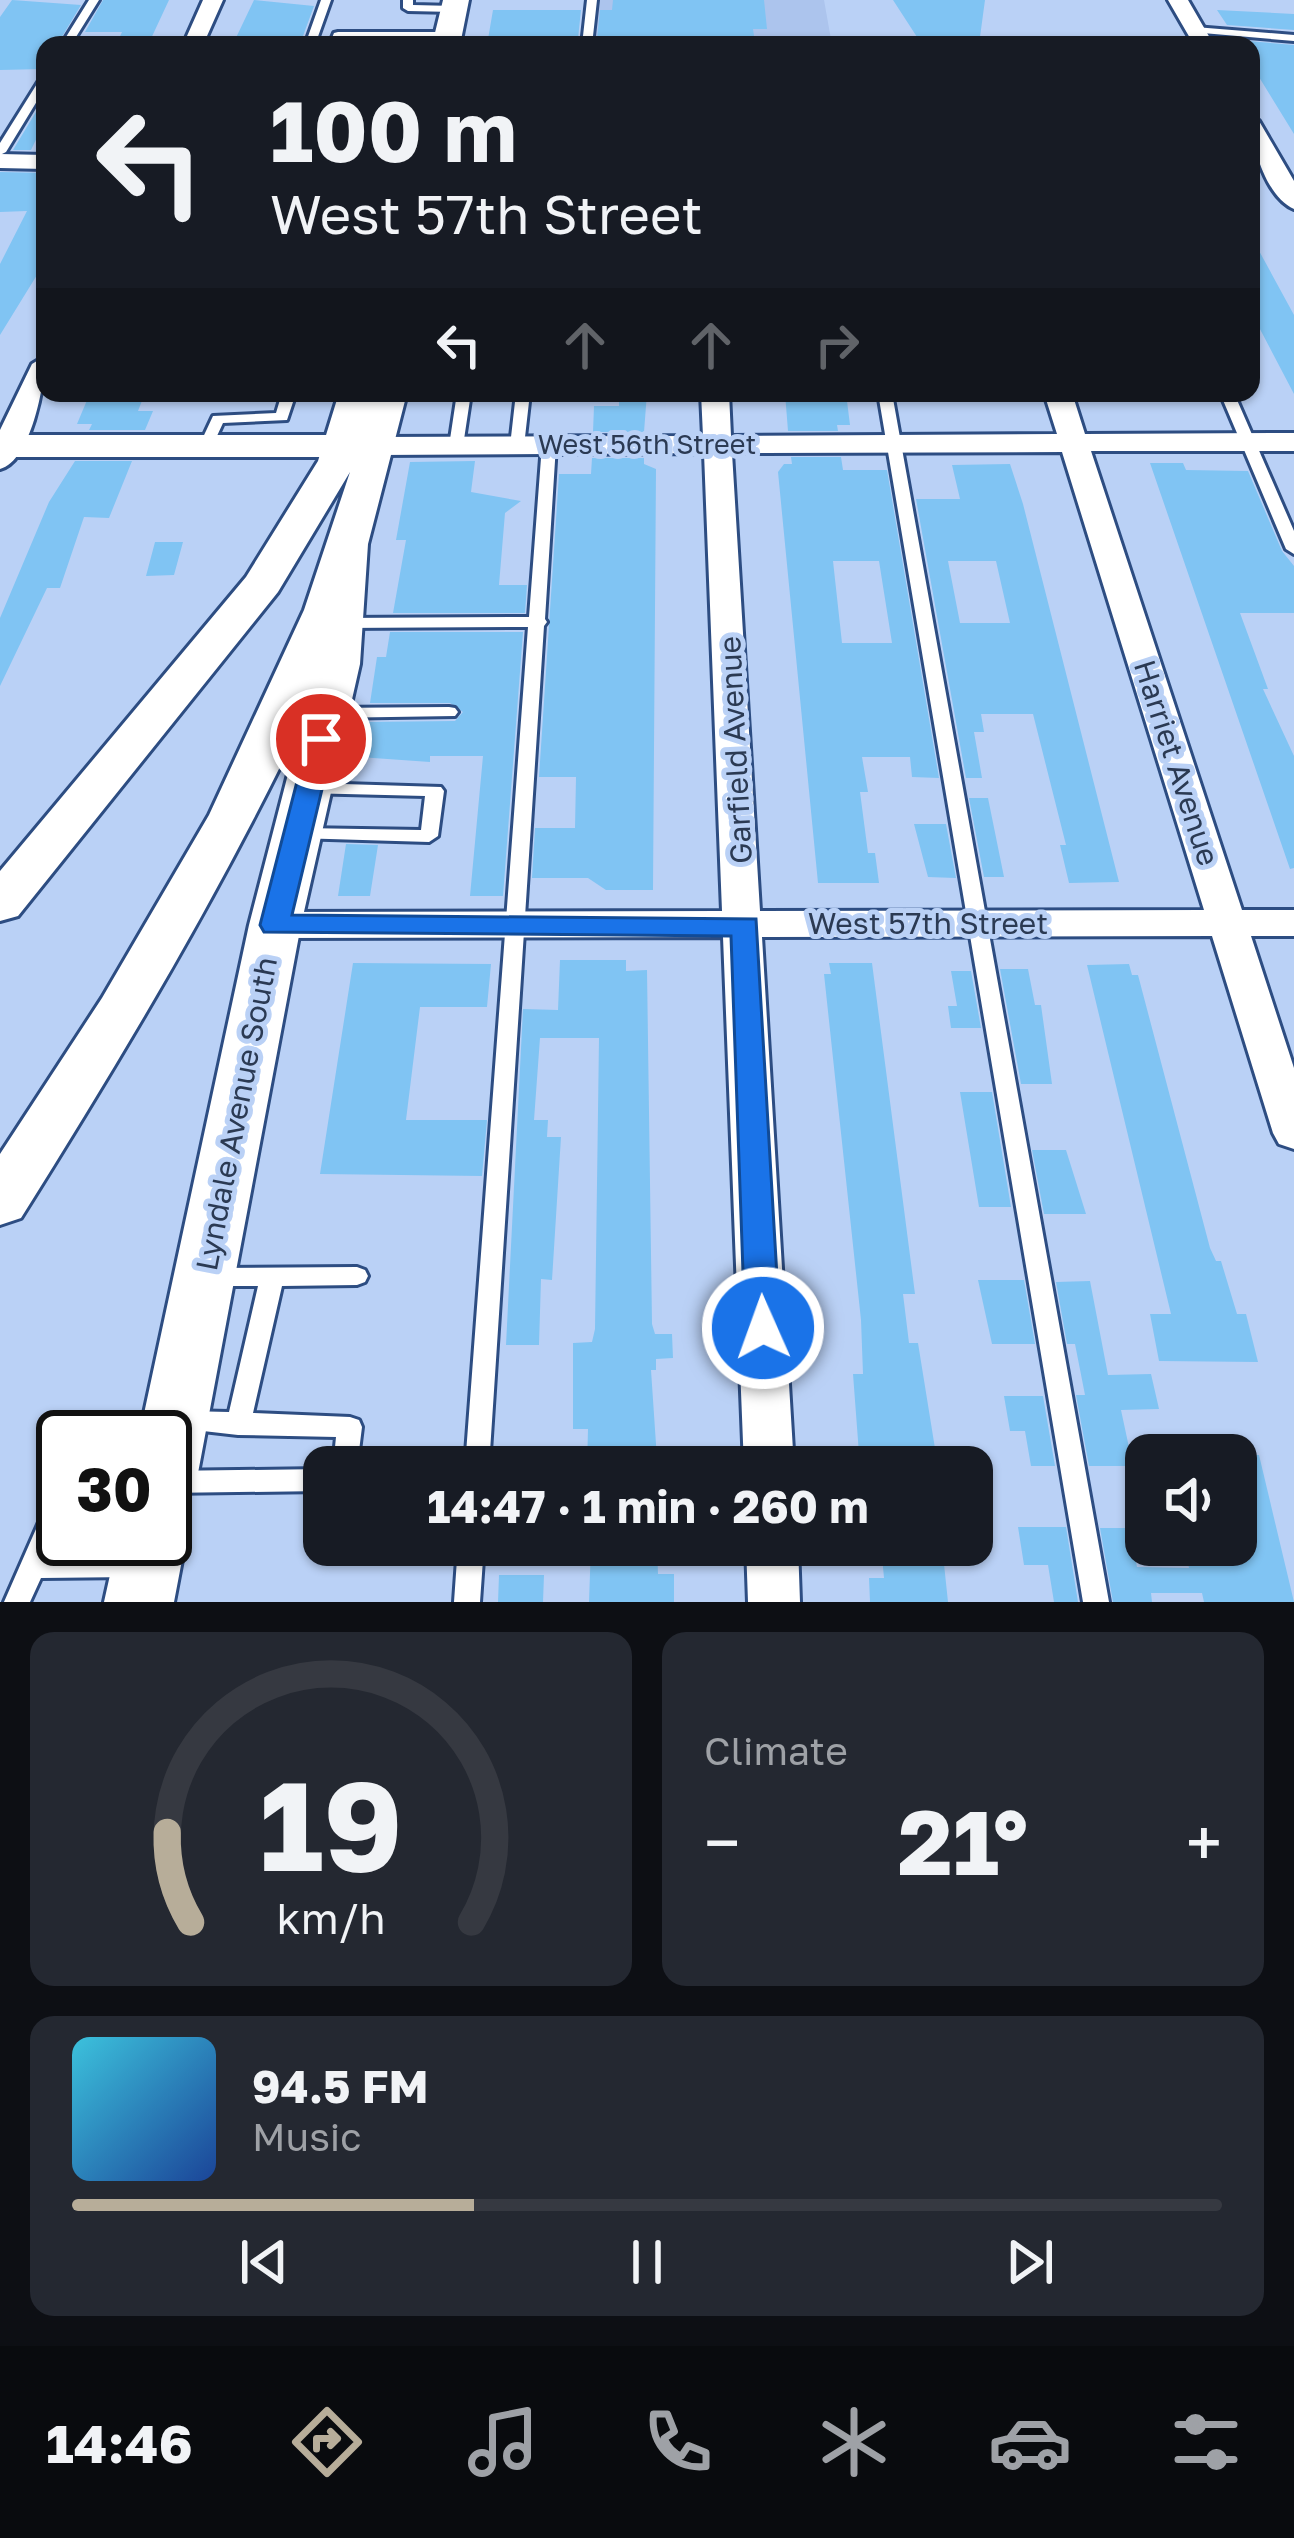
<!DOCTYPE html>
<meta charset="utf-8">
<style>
:root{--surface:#171b24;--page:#242831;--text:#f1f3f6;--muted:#9ea1a6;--line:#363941;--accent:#b7ad99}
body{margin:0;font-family:"Golos Text",sans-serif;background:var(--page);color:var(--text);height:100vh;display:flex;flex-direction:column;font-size:45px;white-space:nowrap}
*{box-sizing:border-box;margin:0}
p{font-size:39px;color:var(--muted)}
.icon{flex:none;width:66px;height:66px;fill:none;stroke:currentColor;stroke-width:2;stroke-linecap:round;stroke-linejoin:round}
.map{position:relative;height:1602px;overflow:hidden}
.details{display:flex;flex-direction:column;gap:30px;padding:30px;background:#0d0f14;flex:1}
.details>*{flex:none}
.hud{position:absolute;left:36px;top:36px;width:1224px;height:366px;border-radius:24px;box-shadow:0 3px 9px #0004;background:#171b24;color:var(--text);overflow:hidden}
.tools{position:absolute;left:1125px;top:1434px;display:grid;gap:24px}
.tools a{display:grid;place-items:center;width:132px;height:132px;border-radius:24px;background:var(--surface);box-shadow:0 3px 9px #0004;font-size:60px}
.speed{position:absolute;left:36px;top:1410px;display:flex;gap:24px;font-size:60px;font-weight:700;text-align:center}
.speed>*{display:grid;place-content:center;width:156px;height:156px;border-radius:50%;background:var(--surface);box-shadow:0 3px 9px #0004;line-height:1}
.speed .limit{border:6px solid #111;border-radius:18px;background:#fff;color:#111}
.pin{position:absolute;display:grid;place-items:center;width:102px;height:102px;color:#fff;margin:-51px;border:6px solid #fff;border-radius:50%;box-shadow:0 3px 12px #0007}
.me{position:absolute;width:132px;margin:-66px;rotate:358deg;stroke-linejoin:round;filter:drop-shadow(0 0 9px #0008)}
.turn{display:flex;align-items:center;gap:42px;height:252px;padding:0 36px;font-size:54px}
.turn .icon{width:156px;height:156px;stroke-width:2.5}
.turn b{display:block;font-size:84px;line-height:102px}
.lanes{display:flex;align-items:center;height:114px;padding:0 36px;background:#0003;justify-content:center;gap:60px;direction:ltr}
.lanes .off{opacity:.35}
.big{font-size:90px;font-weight:700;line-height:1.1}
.details .tile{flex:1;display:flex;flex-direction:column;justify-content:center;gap:18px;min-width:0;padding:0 42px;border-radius:24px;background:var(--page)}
.details .dial{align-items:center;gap:0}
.dial svg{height:312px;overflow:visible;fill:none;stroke:var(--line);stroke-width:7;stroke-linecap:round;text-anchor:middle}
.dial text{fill:var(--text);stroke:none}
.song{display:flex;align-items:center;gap:36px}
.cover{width:144px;height:144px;border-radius:18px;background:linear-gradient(135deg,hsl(190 70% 55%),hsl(220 70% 35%))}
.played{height:12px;border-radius:6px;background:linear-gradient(90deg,var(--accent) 35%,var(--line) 35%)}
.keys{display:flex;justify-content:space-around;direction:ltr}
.heat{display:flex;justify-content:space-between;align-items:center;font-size:66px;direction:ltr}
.details .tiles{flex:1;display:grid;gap:30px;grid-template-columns:1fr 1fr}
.tile:last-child{grid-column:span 2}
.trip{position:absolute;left:303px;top:1446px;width:690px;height:120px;border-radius:24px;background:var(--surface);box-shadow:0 3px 9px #0004;font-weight:700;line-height:120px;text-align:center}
.tab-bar{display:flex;height:192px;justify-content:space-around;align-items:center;background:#090b0e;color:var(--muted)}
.tab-bar .icon{width:84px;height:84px}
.tab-bar .current{color:var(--accent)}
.tab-bar b{font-size:54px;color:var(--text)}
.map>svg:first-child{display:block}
</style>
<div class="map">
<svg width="1294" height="1602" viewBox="0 0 1294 1602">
<rect width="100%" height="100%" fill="#bad1f6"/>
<path fill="#acc4ed" d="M584 0H824L832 45H581Z"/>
<path fill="#80c4f3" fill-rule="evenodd" d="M12 0 81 5 57 45H45L44 69 0 70V17Z
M103 0H169L148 45H116L122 32H85Z
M254 0 314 6 303 36 271 45 233 44Z
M613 0H764L767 29H753L754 36H713V43L597 39 600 10H612Z
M893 0H985L980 37H917Z
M493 10H581L578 39H559V45H487Z
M1217 10 1294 14V30L1227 25Z
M1236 40 1294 45V134L1251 64V45Z
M45 97V121L31 150H13Z
M0 172 45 173V262L0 335V264L27 211 0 212Z
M1251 236 1294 315V394L1251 312Z
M90 393H145L138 411H153L145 430H89L92 424H77Z
M619 393H647L644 432H593L594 406H619Z
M785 393H846L850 425H837L838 431H788Z
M791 457H841L843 470H887L939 778 912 777 910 757H862L868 792H860L868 853H875L879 883H818L778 472 784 464H792ZM833 561H879L892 643H842Z
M592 458H644V464L656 469 653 890H606L588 878H532L535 828H575L576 777H539L559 474H591Z
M75 461H132L109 518 84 517 60 588H47L0 686V618L49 502Z
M475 461 471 492 521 501 505 513 499 585H527L525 613H393L406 540H396L410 462Z
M1150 463H1183L1186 470 1248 471 1282 551 1294 566V613H1240L1268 689H1263L1294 756V868L1290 869Z
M1010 464 1023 504 1119 882 1069 883 1060 845H1066L1033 714H981L984 732H974L982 778H966L916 499H960L952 465ZM948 561H996L1010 623H960Z
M155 542H183L174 575 146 576Z
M390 632H523L503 896H470L483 756H430V762L359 757 366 722 455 721 463 712 450 703H370L377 657H386Z
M969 798H988L1004 877H984Z
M914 824H946L956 878 928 877Z
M346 844 378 845 370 896H338Z
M560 960H626V971L647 970 652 1324 655 1334H672L673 1358 656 1359V1370H651L657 1459H651V1467H587L588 1429H573V1343L592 1342 595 1329 599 1038H540L534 1120H548L547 1137H561L552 1280 541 1279 539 1345H506L523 1009 558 1010Z
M353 963 491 964 487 1007H420L406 1120H487L482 1176 320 1174Z
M829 963H872L915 1294H903L909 1343H918L938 1467H860L853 1374H863L861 1320 824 974H831Z
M1129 964 1132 975H1138L1210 1248 1216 1261H1221L1237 1314H1246L1258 1362 1159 1361 1150 1314H1171L1087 965Z
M1000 969H1028L1035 1005H1041L1052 1084H1021Z
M951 971H971L981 1028H951L948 1006H957Z
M960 1092H992L1011 1207H979Z
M1032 1150H1066L1086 1214H1044Z
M978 1280H1024L1035 1344H992Z
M1090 1281 1108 1375 1151 1374 1159 1409 1121 1410 1133 1466H1089L1076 1395H1085L1075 1344H1067L1056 1282Z
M1004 1396H1043L1055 1466H1031L1025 1431H1010Z
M1236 1455H1259L1294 1602H1204L1202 1593H1151L1152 1602H1113L1100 1528H1129L1137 1567 1189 1568 1184 1545H1236Z
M1018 1527H1066L1078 1602H1054L1048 1565H1024Z
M591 1545H657L658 1574H674V1602H589Z
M881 1545H942L948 1602H870L869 1578H884Z
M499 1575H544L543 1602H498Z"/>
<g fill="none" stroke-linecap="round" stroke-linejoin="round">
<defs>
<path id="service" d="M89 0H99L71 45H61Z
M321 0H331L315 45H305Z
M403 0H413V5L454 6 459 9 454 12 408 11 403 8Z
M587 0H597L592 45H582Z
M1195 27 1294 35V41L1191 32 1190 30Z
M338 32H448L453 35 448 38H342L339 45H329L334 33Z
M45 76V88L6 152 0 155V143L40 79Z
M282 393H296L287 420 223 423 210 451H200L198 448 213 416 276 413Z
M457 393H471L463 446 456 450 449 446Z
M516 393H530L524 446 517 450 510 446Z
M878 393H892L1109 1602H1083Z
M1220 393H1234L1294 531V554L1286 549Z
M549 441 556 445 545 619 547 622 544 626 489 1467H465L528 627 340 628 332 623 340 618 529 617 542 445Z
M449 707 455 708 458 712 455 716 327 718 318 713 327 708Z
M311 783 441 787 444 791 438 836 429 842 296 838 293 834 296 830 302 828 421 830 425 796 305 793 302 789Z
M357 1267 365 1270 368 1276 365 1282 357 1285 282 1286 253 1413 350 1417 359 1420 362 1427 357 1467H333L336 1437 238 1435 177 1428 174 1421 177 1414 186 1411 229 1412 258 1286H215L207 1283 204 1277 207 1271 215 1268Z
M324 1469V1491L165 1493V1471Z
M63 1485V1525L51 1554 132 1553 141 1557 145 1565 141 1573 132 1577 41 1578 30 1602H4L54 1488Z
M458 1545H484L480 1602H454Z"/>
<path id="minor" d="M203 0H223L203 45H183Z
M1168 0H1188L1214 45H1194Z
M1251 119 1259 121 1294 181V209C1267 198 1251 146 1251 119Z
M0 154 45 155V169L0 168Z
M45 356C45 384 31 461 0 469V430L32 364Z
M701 393H729L731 436 1057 434 1044 393H1072L1085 434 1294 433V451H1091L1242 910H1294V936H1251L1294 1068V1149L1279 1144 1273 1133 1212 936 762 937 794 1467H744L723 937 275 938 261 934 256 925 261 916 275 912 722 911 704 453 378 455 364 446 378 437 703 436ZM1062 452 1204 910 760 911 732 453Z
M746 1545H798L800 1602H748Z"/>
<path id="tertiary" d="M0 435H378L396 446 378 457H0Z"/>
<path id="secondary" d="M443 0H469L460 45H432Z
M339 393H407L368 544 360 664 301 925 198 1473 189 1494 165 1502V1437H139L249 925 301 724C219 895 122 1057 21 1218L0 1225V1154L102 998 209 815 304 610 350 472 278 592 18 916 0 921V871L246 577 318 461Z
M165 1513 176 1517 186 1539 174 1602H104L118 1539H165Z"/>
</defs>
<use href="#service" stroke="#2d4d82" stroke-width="6"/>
<use href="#minor" stroke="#2d4d82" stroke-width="6"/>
<use href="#tertiary" stroke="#2d4d82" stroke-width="6"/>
<use href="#secondary" stroke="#2d4d82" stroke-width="6"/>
<use href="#service" fill="#fff" fill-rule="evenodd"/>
<use href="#minor" fill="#fff" fill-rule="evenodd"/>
<use href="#tertiary" fill="#fff" fill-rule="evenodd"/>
<use href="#secondary" fill="#fff" fill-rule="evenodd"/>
</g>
<path fill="#1a73e8" stroke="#114b97" stroke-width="3" d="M321 731 334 739 292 915 756 919 780 1328 775 1338 763 1342 750 1338 745 1328 731 936 264 932 260 925 308 739Z"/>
<g text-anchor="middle" stroke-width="10" stroke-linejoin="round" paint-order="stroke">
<g font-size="27" fill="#2b3a53" stroke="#bad1f6">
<text x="647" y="454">West 56th Street</text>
</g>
<g font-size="30" fill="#2b3a53" stroke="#bad1f6">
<text transform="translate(736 750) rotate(-93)" y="10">Garfield Avenue</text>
<text transform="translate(1176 763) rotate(72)" y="10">Harriet Avenue</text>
<text x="928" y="934">West 57th Street</text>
<text transform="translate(237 1114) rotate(-79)" y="10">Lyndale Avenue South</text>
</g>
</g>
</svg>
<div class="tools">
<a><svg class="icon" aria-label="sound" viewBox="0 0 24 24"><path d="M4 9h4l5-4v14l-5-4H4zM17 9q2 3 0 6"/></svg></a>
</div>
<div class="speed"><div class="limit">30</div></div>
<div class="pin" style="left:321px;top:739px;background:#d93025"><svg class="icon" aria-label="arrive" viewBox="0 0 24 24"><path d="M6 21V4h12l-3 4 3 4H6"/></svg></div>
<svg class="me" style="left:763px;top:1328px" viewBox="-20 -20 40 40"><circle r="17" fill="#1a73e8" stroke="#fff" stroke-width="3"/><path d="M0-11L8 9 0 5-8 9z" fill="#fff"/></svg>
<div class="trip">14:47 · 1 min · 260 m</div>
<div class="hud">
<div class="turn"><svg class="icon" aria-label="left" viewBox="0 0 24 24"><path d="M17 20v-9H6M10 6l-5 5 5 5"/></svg><div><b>100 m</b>West 57th Street</div></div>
<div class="lanes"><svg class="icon" aria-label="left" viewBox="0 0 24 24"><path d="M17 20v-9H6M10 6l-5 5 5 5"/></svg><svg class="icon off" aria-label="ahead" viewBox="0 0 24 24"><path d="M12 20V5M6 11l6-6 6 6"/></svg><svg class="icon off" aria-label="ahead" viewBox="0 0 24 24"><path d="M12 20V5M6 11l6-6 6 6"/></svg><svg class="icon off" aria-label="right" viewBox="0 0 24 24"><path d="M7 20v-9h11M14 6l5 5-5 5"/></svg></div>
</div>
</div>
<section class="details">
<div class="tiles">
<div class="tile dial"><svg viewBox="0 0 100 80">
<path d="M14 69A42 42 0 1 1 86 69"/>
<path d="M14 69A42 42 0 0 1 8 46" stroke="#b7ad99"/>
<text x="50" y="56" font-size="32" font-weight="700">19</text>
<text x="50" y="72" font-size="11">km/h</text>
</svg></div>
<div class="tile"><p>Climate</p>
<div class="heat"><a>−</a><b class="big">21°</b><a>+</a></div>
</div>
<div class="tile">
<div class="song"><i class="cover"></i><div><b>94.5 FM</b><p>Music</p></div></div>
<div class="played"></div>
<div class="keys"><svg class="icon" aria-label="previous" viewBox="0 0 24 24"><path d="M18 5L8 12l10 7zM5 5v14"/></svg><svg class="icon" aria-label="pause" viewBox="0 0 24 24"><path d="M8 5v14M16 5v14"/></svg><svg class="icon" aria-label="next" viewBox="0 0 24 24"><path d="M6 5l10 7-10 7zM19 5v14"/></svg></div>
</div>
</div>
</section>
<nav class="tab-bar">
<b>14:46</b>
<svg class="icon current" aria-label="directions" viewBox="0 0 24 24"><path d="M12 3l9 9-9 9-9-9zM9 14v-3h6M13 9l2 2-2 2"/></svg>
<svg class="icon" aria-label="music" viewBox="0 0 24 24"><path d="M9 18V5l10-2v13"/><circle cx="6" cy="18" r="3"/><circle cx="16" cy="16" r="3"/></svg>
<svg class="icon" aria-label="phone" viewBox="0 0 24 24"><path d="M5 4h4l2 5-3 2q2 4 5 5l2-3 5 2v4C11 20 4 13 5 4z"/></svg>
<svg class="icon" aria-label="climate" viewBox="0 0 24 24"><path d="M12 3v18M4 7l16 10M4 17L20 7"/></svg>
<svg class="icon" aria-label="car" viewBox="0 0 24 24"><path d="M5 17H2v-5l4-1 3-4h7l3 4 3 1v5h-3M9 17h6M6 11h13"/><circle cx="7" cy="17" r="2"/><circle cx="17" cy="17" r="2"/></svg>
<svg class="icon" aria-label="filters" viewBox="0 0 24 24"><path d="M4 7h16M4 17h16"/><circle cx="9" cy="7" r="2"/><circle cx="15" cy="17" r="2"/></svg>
</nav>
